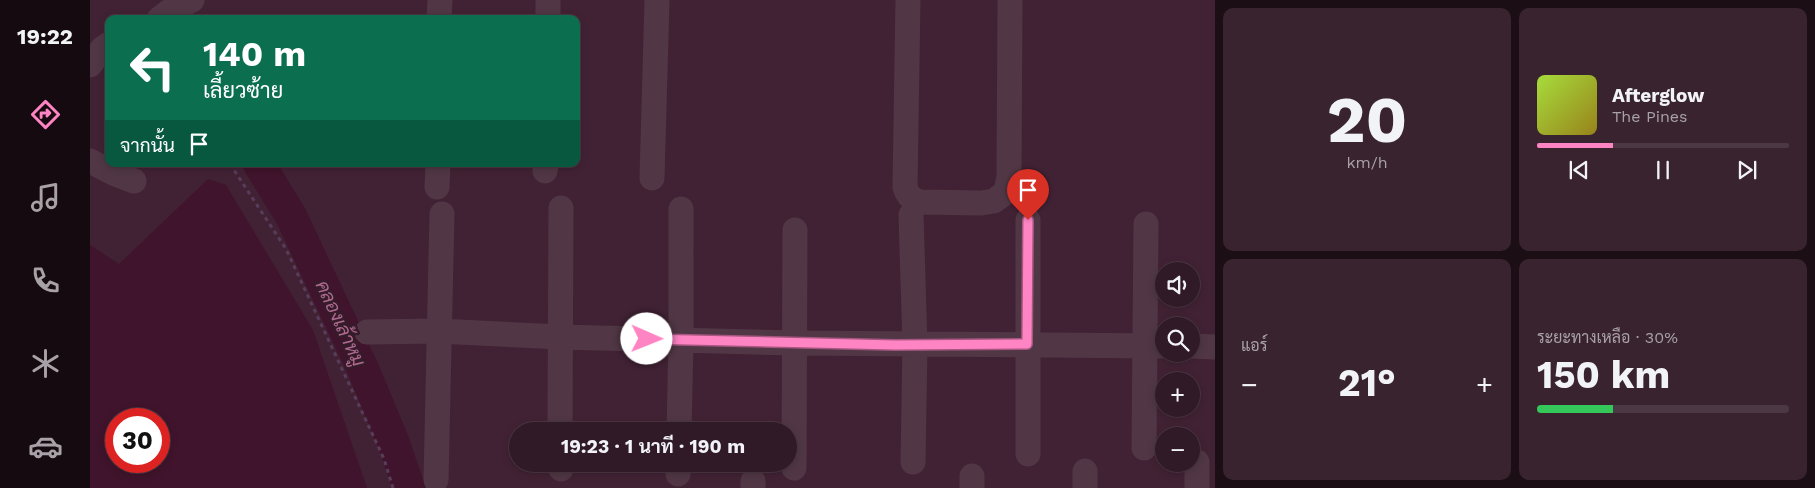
<!DOCTYPE html>
<html lang="th">
<meta charset="utf-8">
<style>
:root{--surface:#311a27;--page:#39232f;--text:#f1f3f6;--muted:#a8a1a7;--line:#4c3844;--accent:#ff84c4}
body{margin:0;font-family:"Work Sans",Sarabun,sans-serif;background:var(--page);color:var(--text);height:100vh;display:flex;flex-direction:column;font-size:19px;white-space:nowrap}
*{box-sizing:border-box;margin:0}
p{font-size:16px;color:var(--muted)}
.icon{flex:none;width:28px;height:28px;fill:none;stroke:currentColor;stroke-width:2;stroke-linecap:round;stroke-linejoin:round}
.map{position:relative;flex:1;overflow:hidden}
.drawer{display:flex;flex-direction:column;gap:8px;padding:8px;background:#1b0e15;width:600px}
.drawer>*{flex:none}
.guide{position:absolute;left:15px;top:15px;width:475px;height:152px;border-radius:10px;box-shadow:0 2px 8px #0003,0 0 0 1px var(--line);background:#0b6e4f;color:#fff;overflow:hidden}
.buttons{position:absolute;left:1065px;top:262px;display:grid;gap:10px}
.buttons a{display:grid;place-items:center;width:45px;height:45px;border-radius:50%;background:var(--surface);box-shadow:0 2px 8px #0003,0 0 0 1px var(--line);font-size:25px}
.speed{position:absolute;left:15px;top:408px;display:flex;gap:10px;font-size:25px;font-weight:700;text-align:center}
.speed>*{display:grid;place-content:center;width:65px;height:65px;border-radius:50%;background:var(--surface);box-shadow:0 2px 8px #0003,0 0 0 1px var(--line);line-height:1}
.speed .limit{border:8px solid #d22;background:#fff;color:#111}
.pin{position:absolute;display:grid;place-items:center;width:42px;height:42px;color:#fff;margin:-51px -21px;border-radius:50% 50% 50% 0;rotate:-45deg;box-shadow:0 0 5px #0007}
.pin .icon{rotate:45deg}
.me{position:absolute;width:55px;margin:-28px;rotate:91deg;stroke-linejoin:round;filter:drop-shadow(0 0 4px #0008)}
.turn{display:flex;align-items:center;gap:18px;height:105px;padding:0 15px;font-size:22px}
.turn .icon{width:65px;height:65px;stroke-width:2.5}
.turn b{display:block;font-size:35px;line-height:42px}
.then{display:flex;align-items:center;height:48px;padding:0 15px;background:#0003;gap:10px;font-size:19px}
.big{font-size:38px;font-weight:700;line-height:1.1}
.drawer .widget{flex:1;display:flex;flex-direction:column;justify-content:center;gap:8px;min-width:0;padding:0 18px;border-radius:10px;background:var(--page)}
.drawer .dial{align-items:center;gap:0}
.dial b{font-size:65px;line-height:1}
.song{display:flex;align-items:center;gap:15px}
.cover{width:60px;height:60px;border-radius:8px;background:linear-gradient(135deg,hsl(80 70% 55%),hsl(50 70% 35%))}
.played{height:5px;border-radius:2px;background:linear-gradient(90deg,var(--accent) 30%,var(--line) 30%)}
.keys{display:flex;justify-content:space-around;direction:ltr}
.heat{display:flex;justify-content:space-between;align-items:center;font-size:28px;direction:ltr}
.charge{height:8px;border-radius:4px;background:linear-gradient(90deg,#34c759 30%,var(--line) 0)}
.drawer .tiles{flex:1;display:grid;gap:8px;grid-template-columns:repeat(2,1fr)}
.trip{position:absolute;left:419px;top:422px;width:288px;height:50px;border-radius:25px;background:var(--surface);box-shadow:0 2px 8px #0003,0 0 0 1px var(--line);font-weight:700;line-height:50px;text-align:center}
main{display:flex;flex:1;min-height:0}
.menu{display:flex;flex-direction:column;width:90px;justify-content:space-around;align-items:center;background:#140a10;color:var(--muted)}
.menu .icon{width:35px;height:35px}
.menu .current{color:var(--accent)}
.menu b{font-size:22px;color:var(--text)}
.map>svg:first-child{display:block}
</style>
<main>
<nav class="menu">
<b>19:22</b>
<svg class="icon current" aria-label="directions" viewBox="0 0 24 24"><path d="M12 3l9 9-9 9-9-9zM9 14v-3h6M13 9l2 2-2 2"/></svg>
<svg class="icon" aria-label="music" viewBox="0 0 24 24"><path d="M9 18V5l10-2v13"/><circle cx="6" cy="18" r="3"/><circle cx="16" cy="16" r="3"/></svg>
<svg class="icon" aria-label="phone" viewBox="0 0 24 24"><path d="M5 4h4l2 5-3 2q2 4 5 5l2-3 5 2v4C11 20 4 13 5 4z"/></svg>
<svg class="icon" aria-label="climate" viewBox="0 0 24 24"><path d="M12 3v18M4 7l16 10M4 17L20 7"/></svg>
<svg class="icon" aria-label="car" viewBox="0 0 24 24"><path d="M5 17H2v-5l4-1 3-4h7l3 4 3 1v5h-3M9 17h6M6 11h13"/><circle cx="7" cy="17" r="2"/><circle cx="17" cy="17" r="2"/></svg>
</nav>
<div class="map">
<svg width="1125" height="488" viewBox="0 0 1125 488">
<rect width="100%" height="100%" fill="#412234"/>
<path fill="#40142c" fill-rule="evenodd" d="M118 179 136 185 223 330 277 488H0V245L29 264ZM26 419H69V461H26Z"/>
<g fill="none" stroke-linecap="round" stroke-linejoin="round">
<path stroke="#40142c" stroke-width="32" d="M169 164 201 216 273 369 303 441 319 488"/>
<path stroke="#583d5a" stroke-width="3" stroke-dasharray="4 4" stroke-linecap="butt" d="M140 164 196 249 294 459 303 488"/>
<path stroke="#513745" stroke-width="25" d="M818 0 815 187C818 196 821 199 830 202L891 203 904 201 916 192 919 177 920 0
M69 19 78 12 102 0
M349 19 350 0
M458 19V0
M0 65 12 49 19 44
M0 161 23 173 44 181
M455 171 456 164
M562 178 567 0
M347 187 348 164
M821 215 825 345 823 462
M938 220V454
M277 332 348 331 470 337 706 343 1074 346
M1101 346 1125 347
M470 431 471 208
M589 431 591 340V209
M1054 448 1056 224
M1107 462V488
M471 464V469
M704 468 705 230
M995 471V488
M588 474V464
M882 476V488
M346 480 352 214
M663 481V488"/>
</g>
<g fill="none" stroke-linecap="round" stroke-linejoin="round">
<defs>
<path id="route" d="M557 339 805 345 937 344 938 220"/>
</defs>
<use href="#route" stroke="#a6567f" stroke-width="12"/>
<use href="#route" stroke="#ff84c4" stroke-width="9"/>
</g>
<g text-anchor="middle" stroke-width="5" stroke-linejoin="round" paint-order="stroke">
<g font-size="19" font-style="italic" fill="#ae6990" stroke="#361c2a">
<text transform="translate(251 323) rotate(65)" y="7">คลองเล้าหมู</text>
</g>
</g>
</svg>
<div class="buttons">
<a><svg class="icon" aria-label="sound" viewBox="0 0 24 24"><path d="M4 9h4l5-4v14l-5-4H4zM17 9q2 3 0 6"/></svg></a>
<a><svg class="icon" aria-label="search" viewBox="0 0 24 24"><circle cx="10" cy="10" r="6"/><path d="M15 15l6 6"/></svg></a>
<a>+</a>
<a>−</a>
</div>
<div class="speed"><div class="limit">30</div></div>
<div class="pin" style="left:938px;top:220px;background:#d93025"><svg class="icon" aria-label="arrive" viewBox="0 0 24 24"><path d="M6 21V4h12l-3 4 3 4H6"/></svg></div>
<svg class="me" style="left:557px;top:339px" viewBox="-20 -20 40 40"><circle r="19" fill="#fff"/><path d="M0-13L10 11 0 6-10 11z" fill="#ff84c4"/></svg>
<div class="trip">19:23 · 1 นาที · 190 m</div>
<div class="guide">
<div class="turn"><svg class="icon" aria-label="left" viewBox="0 0 24 24"><path d="M17 20v-9H6M10 6l-5 5 5 5"/></svg><div><b>140 m</b>เลี้ยวซ้าย</div></div>
<div class="then">จากนั้น<svg class="icon" aria-label="arrive" viewBox="0 0 24 24"><path d="M6 21V4h12l-3 4 3 4H6"/></svg></div>
</div>
</div>
<section class="drawer">
<div class="tiles">
<div class="widget dial"><b>20</b><p>km/h</p></div>
<div class="widget">
<div class="song"><i class="cover"></i><div><b>Afterglow</b><p>The Pines</p></div></div>
<div class="played"></div>
<div class="keys"><svg class="icon" aria-label="previous" viewBox="0 0 24 24"><path d="M18 5L8 12l10 7zM5 5v14"/></svg><svg class="icon" aria-label="pause" viewBox="0 0 24 24"><path d="M8 5v14M16 5v14"/></svg><svg class="icon" aria-label="next" viewBox="0 0 24 24"><path d="M6 5l10 7-10 7zM19 5v14"/></svg></div>
</div>
<div class="widget"><p>แอร์</p>
<div class="heat"><a>−</a><b class="big">21°</b><a>+</a></div>
</div>
<div class="widget"><p>ระยะทางเหลือ · 30%</p><b class="big">150 km</b><div class="charge"></div></div>
</div>
</section>
</main>
